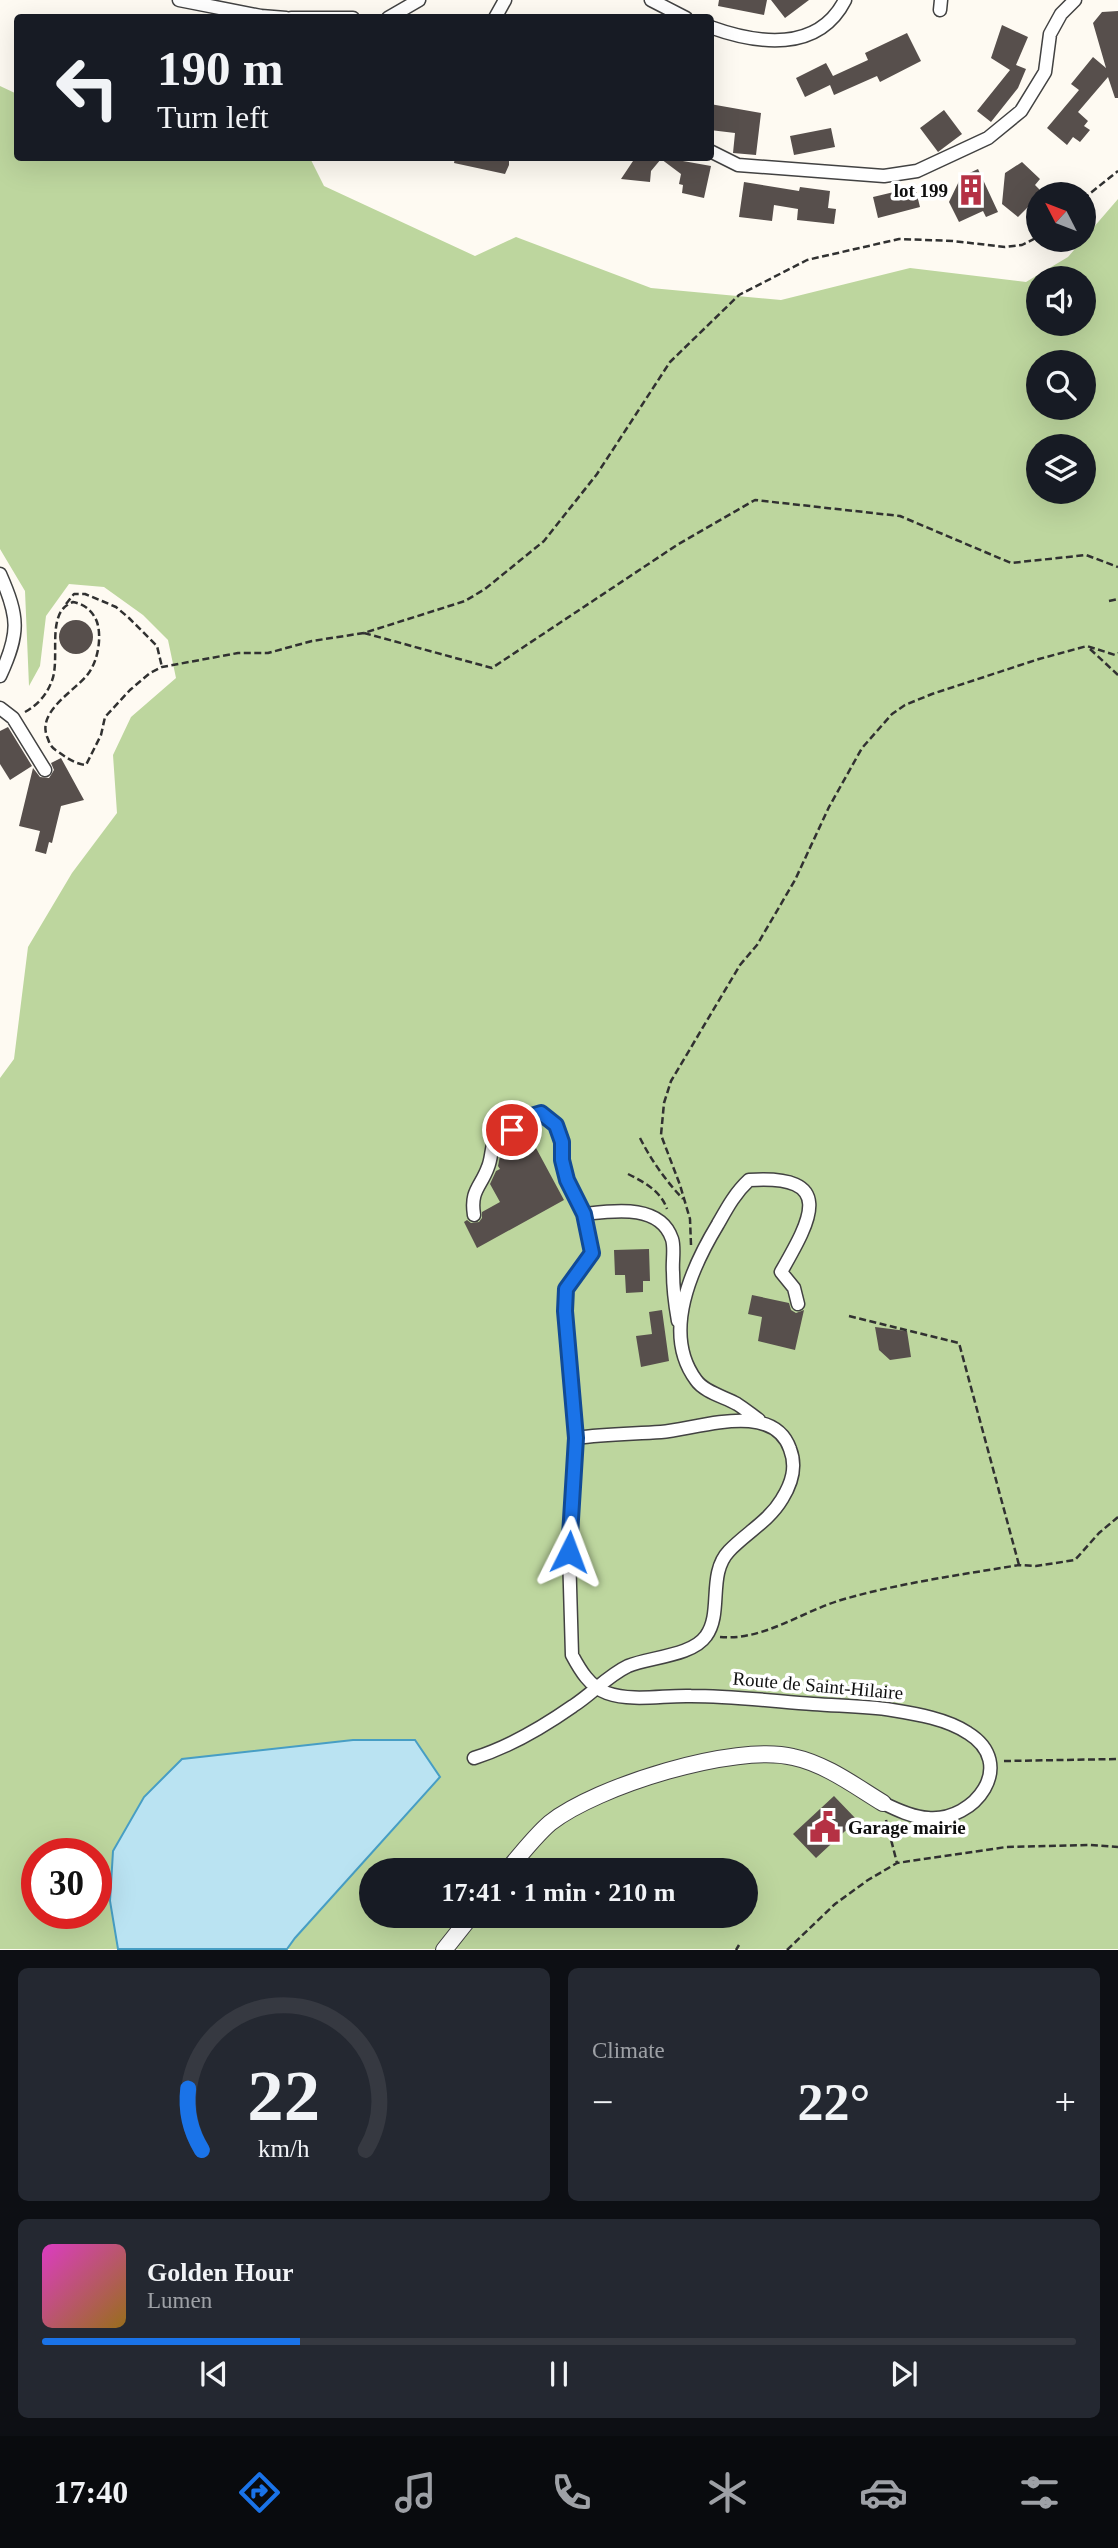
<!DOCTYPE html>
<meta charset="utf-8">
<style>
:root{--surface:#171b24;--page:#242831;--text:#f1f3f6;--muted:#9ea1a6;--line:#363941;--accent:#1a73e8}
body{margin:0;font-family:Georgia,serif;background:var(--page);color:var(--text);height:100vh;display:flex;flex-direction:column;font-size:26px;white-space:nowrap}
*{box-sizing:border-box;margin:0}
p{font-size:23px;color:var(--muted)}
.icon{flex:none;width:38px;height:38px;fill:none;stroke:currentColor;stroke-width:2;stroke-linecap:round;stroke-linejoin:round}
.map{position:relative;height:1950px;overflow:hidden}
.side{display:flex;flex-direction:column;gap:18px;padding:18px;background:#0d0f14;flex:1}
.side>*{flex:none}
.hud{position:absolute;left:14px;top:14px;width:700px;height:147px;border-radius:7px;box-shadow:0 7px 28px #0002;background:#171b24;color:var(--text);overflow:hidden}
.needle{width:46px;rotate:312deg}
.fabs{position:absolute;left:1026px;top:182px;display:grid;gap:14px}
.fabs a{display:grid;place-items:center;width:70px;height:70px;border-radius:50%;background:var(--surface);box-shadow:0 7px 28px #0002;font-size:35px}
.speed{position:absolute;left:21px;top:1838px;display:flex;gap:14px;font-size:35px;font-weight:700;text-align:center}
.speed>*{display:grid;place-content:center;width:91px;height:91px;border-radius:50%;background:var(--surface);box-shadow:0 7px 28px #0002;line-height:1}
.speed .limit{border:10px solid #d22;background:#fff;color:#111}
.pin{position:absolute;display:grid;place-items:center;width:60px;height:60px;color:#fff;margin:-30px;border:4px solid #fff;border-radius:50%;box-shadow:0 2px 7px #0007}
.me{position:absolute;width:77px;margin:-38px;rotate:3deg;stroke-linejoin:round;filter:drop-shadow(0 0 5px #0008)}
.turn{display:flex;align-items:center;gap:24px;height:147px;padding:0 28px;font-size:32px}
.turn .icon{width:91px;height:91px;stroke-width:2.5}
.turn b{display:block;font-size:49px;line-height:60px}
.big{font-size:52px;font-weight:700;line-height:1.1}
.side .tile{flex:1;display:flex;flex-direction:column;justify-content:center;gap:10px;min-width:0;padding:0 24px;border-radius:10px;background:var(--page)}
.side .dial{align-items:center;gap:0}
.dial svg{height:182px;overflow:visible;fill:none;stroke:var(--line);stroke-width:7;stroke-linecap:round;text-anchor:middle}
.dial text{fill:var(--text);stroke:none}
.song{display:flex;align-items:center;gap:21px}
.cover{width:84px;height:84px;border-radius:10px;background:linear-gradient(135deg,hsl(310 70% 55%),hsl(40 70% 35%))}
.played{height:7px;border-radius:4px;background:linear-gradient(90deg,var(--accent) 25%,var(--line) 25%)}
.keys{display:flex;justify-content:space-around;direction:ltr}
.heat{display:flex;justify-content:space-between;align-items:center;font-size:38px;direction:ltr}
.side .tiles{flex:1;display:grid;gap:18px;grid-template-columns:1fr 1fr}
.tile:last-child{grid-column:span 2}
.trip{position:absolute;left:359px;top:1858px;width:399px;height:70px;border-radius:35px;background:var(--surface);box-shadow:0 7px 28px #0002;font-weight:700;line-height:70px;text-align:center}
.tab-bar{display:flex;height:112px;justify-content:space-around;align-items:center;background:#090b0e;color:var(--muted)}
.tab-bar .icon{width:49px;height:49px}
.tab-bar .selected{color:var(--accent)}
.tab-bar b{font-size:32px;color:var(--text)}
.map>svg:first-child{display:block}
</style>
<div class="map">
<svg width="1118" height="1950" viewBox="0 0 1118 1950">
<rect width="100%" height="100%" fill="#fefaf2"/>
<path fill="#bdd69e" fill-rule="evenodd" d="M0 86 17 94 18 158H310L324 186 475 256 516 237 651 288 781 300 910 268 1026 282 1068 257 1118 199V1949H0V1078L14 1059 28 947 72 873 117 813 113 755 131 717 176 678 168 640 143 615 104 587 69 584 46 616 40 666 29 686 25 591 0 549ZM1038 278H1083V324H1038ZM1038 362H1083V408H1038ZM1038 446H1083V492H1038ZM37 1853H96V1913H37ZM371 1871H746V1916H371Z"/>
<path fill="#bae3f2" stroke="#479ec4" stroke-width="2" d="M353 1740H415L440 1777 295 1938 287 1949H118L110 1901 113 1851 144 1797 182 1759Z"/>
<path fill="#574f4c" d="M719 0H767L764 15 718 6Z
M771 0H809L785 18Z
M1118 11V98H1115L1108 77 1078 112 1088 121 1084 126 1090 130 1080 142 1073 137 1067 145 1047 128 1079 90 1071 84 1093 57 1106 68 1093 23 1102 12Z
M1002 25 1028 37 1016 65 1026 69 1018 88 991 122 977 111 1010 70 991 58Z
M907 33 921 61 880 82 877 76 834 95 830 85 805 97 796 78 826 63 833 76 868 60 865 53Z
M710 104 761 113 756 155 733 153 735 133 710 130Z
M944 110 962 134 938 152 920 128Z
M831 128 835 147 794 155 790 136Z
M455 158H509V165L505 174 454 163Z
M635 158H666L711 166 704 198 682 193 683 185 679 184 681 174 661 159 651 171 650 182 621 179Z
M1022 162 1040 179 1035 185 1042 192 1038 194V197L1018 217 1002 204 1005 173Z
M978 169 998 212 986 217 983 211 959 222 949 202 961 177Z
M744 182 799 191 800 187 830 191 828 208 836 209 834 224 797 220 798 209 774 205 772 221 739 217Z
M915 187 920 207 878 218 873 197Z
M59 637a17 17 0 1 1 34 0a17 17 0 1 1-34 0Z
M8 727 32 766 10 780 0 764V731Z
M61 758 84 800 61 806 52 843 49 842 46 854 35 851 40 831 19 826 33 768 40 777 49 778 54 770 51 763Z
M527 1137 534 1149 536 1148 564 1200 477 1248 464 1222 467 1220 471 1223 479 1222 482 1218V1212L500 1202 490 1184 496 1171 500 1169 498 1166 501 1151Z
M649 1249 650 1281H643V1292L626 1293 625 1275H615L614 1250Z
M752 1295 789 1303 791 1310 796 1313 804 1310 795 1350 758 1341 762 1317 748 1314Z
M662 1310 669 1361 641 1367 636 1336 652 1334 649 1312Z
M875 1327 907 1331 911 1357 890 1360 879 1350Z
M834 1796 857 1820 816 1858 793 1834Z"/>
<g fill="none" stroke-linecap="round" stroke-linejoin="round">
<defs>
<path id="minor" d="M179 0 261 16 286 18
M651 0 686 18
M940 10 941 0
M291 18H353
M388 18 419 0
M495 18 505 0
M710 27C757 44 818 53 845 0
M710 151 738 165 884 176 917 171 988 138 1021 111 1045 72 1050 34 1061 14 1075 0
M0 574C19 617 20 633 0 676
M0 708 13 718 45 770
M584 1214C612 1211 660 1203 672 1239 675 1248 672 1262 673 1272 673 1289 675 1304 678 1321
M474 1215C470 1190 481 1187 488 1167 491 1160 491 1152 493 1145L531 1116 541 1113 556 1125 562 1142V1160L567 1180 584 1214 592 1253 566 1289 565 1311 576 1438 569 1552 572 1655C580 1670 590 1687 607 1693 633 1702 664 1695 691 1696 732 1696 773 1701 813 1704 839 1706 866 1706 892 1710 917 1714 947 1719 968 1733 1018 1764 975 1822 928 1818 912 1817 897 1810 883 1803
M759 1420C752 1415 745 1409 737 1404 725 1397 704 1392 696 1380 661 1333 692 1267 718 1224 727 1208 735 1193 749 1180 838 1174 810 1221 781 1272L794 1288 798 1304
M474 1758C509 1747 543 1727 573 1706 592 1694 607 1676 628 1666 650 1657 692 1656 706 1636 723 1613 707 1574 729 1551 746 1533 769 1521 782 1499 792 1483 797 1467 790 1449 773 1400 698 1429 661 1432 632 1434 605 1434 576 1438"/>
<path id="tertiary" d="M507 1871C520 1855 535 1836 550 1823 597 1786 735 1743 793 1757 826 1764 855 1786 883 1803
M444 1950 471 1916"/>
</defs>
<use href="#minor" stroke="#424242" stroke-width="15"/>
<use href="#tertiary" stroke="#424242" stroke-width="18"/>
<path stroke="#313131" stroke-width="2.5" stroke-dasharray="7 3.5" stroke-linecap="butt" d="M1083 199 1118 171
M1109 601 1118 599
M66 604 74 594H85L102 601 116 607 129 618 157 646 162 667
M364 633 492 668 677 545 755 500 900 516 1011 563 1086 555 1118 567
M1090 649 1118 675
M25 712C36 706 46 696 51 683 62 660 44 612 73 602 84 604 93 611 97 622 102 637 98 661 88 674 74 692 35 712 48 739 50 745 52 748 57 751 67 758 75 764 86 765L101 735 105 717 130 690 150 673 162 667 238 653H268L312 641 364 633 465 601 485 589 544 541 597 474 670 362 739 295 807 260 899 239 953 241 1005 247 1022 245 1038 237
M640 1138C651 1160 666 1181 683 1199
M628 1174C644 1182 661 1191 667 1209
M691 1245 690 1219 680 1185 661 1135 664 1103 671 1081 740 965 757 945 795 880 829 807 862 748 892 714 905 705 932 694 1039 659 1087 646 1115 655 1118 653
M849 1316 959 1343 1019 1565
M720 1637C763 1641 801 1612 841 1600 899 1583 960 1575 1019 1565L1036 1566 1075 1560 1099 1533 1118 1517
M1004 1761 1118 1759
M886 1820 897 1863
M736 1950 739 1945
M787 1950 835 1904 868 1880 897 1863 1006 1847 1090 1845 1118 1847"/>
<use href="#minor" stroke="#fff" stroke-width="12"/>
<use href="#tertiary" stroke="#fff" stroke-width="16"/>
</g>
<g fill="none" stroke-linecap="round" stroke-linejoin="round">
<defs>
<path id="route" d="M512 1130 531 1116 541 1113 556 1125 562 1142V1160L567 1180 584 1214 592 1253 566 1289 565 1311 576 1438 569 1552"/>
</defs>
<use href="#route" stroke="#114b97" stroke-width="18"/>
<use href="#route" stroke="#1a73e8" stroke-width="12"/>
</g>
<defs>
<symbol id="building-bare" viewBox="-9 -9 18 18"><path d="M-4-6H4V6H1V3H-1V6H-4ZM-2.5-4.3h1.7v1.8h-1.7ZM.8-4.3h1.7v1.8H.8ZM-2.5-1h1.7V.8h-1.7ZM.8-1h1.7V.8H.8Z" fill="#b53144" stroke="#fff" stroke-width="2.5" paint-order="stroke"/></symbol>
<symbol id="civic-bare" viewBox="-9 -9 18 18"><path d="M-.6-6.5H3V-4.5H.6V-3L4-1V1h2V6H-6V1h2V-1L-.6-3ZM-1.2 2.5V6h2.4V2.5Z" fill="#b53144" stroke="#fff" stroke-width="2.5" paint-order="stroke"/></symbol>
</defs>
<g fill-rule="evenodd">
<use href="#building-bare" x="949" y="168" width="44" height="44"/>
<use href="#civic-bare" x="803" y="1805" width="44" height="44"/>
</g>
<g text-anchor="middle" stroke-width="7" stroke-linejoin="round" paint-order="stroke">
<g font-size="19" font-weight="bold" fill="#0f0f0f" stroke="#fff" text-anchor="end">
<text x="948" y="197">lot 199</text>
<text x="848" y="1834" text-anchor="start">Garage mairie</text>
</g>
<g font-size="19" fill="#0f0f0f" stroke="#fff">
<text transform="translate(818 1685) rotate(5)" y="7">Route de Saint-Hilaire</text>
</g>
</g>
</svg>
<div class="fabs">
<a><svg class="needle" viewBox="-14 -14 28 28"><path d="M0-13l5 13h-10z" fill="#e53935"/><path d="M0 13l5-13h-10z" fill="#9ea1a6"/></svg></a>
<a><svg class="icon" aria-label="sound" viewBox="0 0 24 24"><path d="M4 9h4l5-4v14l-5-4H4zM17 9q2 3 0 6"/></svg></a>
<a><svg class="icon" aria-label="search" viewBox="0 0 24 24"><circle cx="10" cy="10" r="6"/><path d="M15 15l6 6"/></svg></a>
<a><svg class="icon" aria-label="layers" viewBox="0 0 24 24"><path d="M12 4l9 5-9 5-9-5zM3 14l9 5 9-5"/></svg></a>
</div>
<div class="speed"><div class="limit">30</div></div>
<div class="pin" style="left:512px;top:1130px;background:#d93025"><svg class="icon" aria-label="arrive" viewBox="0 0 24 24"><path d="M6 21V4h12l-3 4 3 4H6"/></svg></div>
<svg class="me" style="left:569px;top:1552px" viewBox="-20 -20 40 40"><path d="M0-17L14 15 0 8-14 15z" fill="#1a73e8" stroke="#fff" stroke-width="4"/></svg>
<div class="trip">17:41 · 1 min · 210 m</div>
<div class="hud">
<div class="turn"><svg class="icon" aria-label="left" viewBox="0 0 24 24"><path d="M17 20v-9H6M10 6l-5 5 5 5"/></svg><div><b>190 m</b>Turn left</div></div>
</div>
</div>
<section class="side">
<div class="tiles">
<div class="tile dial"><svg viewBox="0 0 100 80">
<path d="M14 69A42 42 0 1 1 86 69"/>
<path d="M14 69A42 42 0 0 1 8 42" stroke="#1a73e8"/>
<text x="50" y="56" font-size="32" font-weight="700">22</text>
<text x="50" y="72" font-size="11">km/h</text>
</svg></div>
<div class="tile"><p>Climate</p>
<div class="heat"><a>−</a><b class="big">22°</b><a>+</a></div>
</div>
<div class="tile">
<div class="song"><i class="cover"></i><div><b>Golden Hour</b><p>Lumen</p></div></div>
<div class="played"></div>
<div class="keys"><svg class="icon" aria-label="previous" viewBox="0 0 24 24"><path d="M18 5L8 12l10 7zM5 5v14"/></svg><svg class="icon" aria-label="pause" viewBox="0 0 24 24"><path d="M8 5v14M16 5v14"/></svg><svg class="icon" aria-label="next" viewBox="0 0 24 24"><path d="M6 5l10 7-10 7zM19 5v14"/></svg></div>
</div>
</div>
</section>
<nav class="tab-bar">
<b>17:40</b>
<svg class="icon selected" aria-label="directions" viewBox="0 0 24 24"><path d="M12 3l9 9-9 9-9-9zM9 14v-3h6M13 9l2 2-2 2"/></svg>
<svg class="icon" aria-label="music" viewBox="0 0 24 24"><path d="M9 18V5l10-2v13"/><circle cx="6" cy="18" r="3"/><circle cx="16" cy="16" r="3"/></svg>
<svg class="icon" aria-label="phone" viewBox="0 0 24 24"><path d="M5 4h4l2 5-3 2q2 4 5 5l2-3 5 2v4C11 20 4 13 5 4z"/></svg>
<svg class="icon" aria-label="climate" viewBox="0 0 24 24"><path d="M12 3v18M4 7l16 10M4 17L20 7"/></svg>
<svg class="icon" aria-label="car" viewBox="0 0 24 24"><path d="M5 17H2v-5l4-1 3-4h7l3 4 3 1v5h-3M9 17h6M6 11h13"/><circle cx="7" cy="17" r="2"/><circle cx="17" cy="17" r="2"/></svg>
<svg class="icon" aria-label="filters" viewBox="0 0 24 24"><path d="M4 7h16M4 17h16"/><circle cx="9" cy="7" r="2"/><circle cx="15" cy="17" r="2"/></svg>
</nav>
